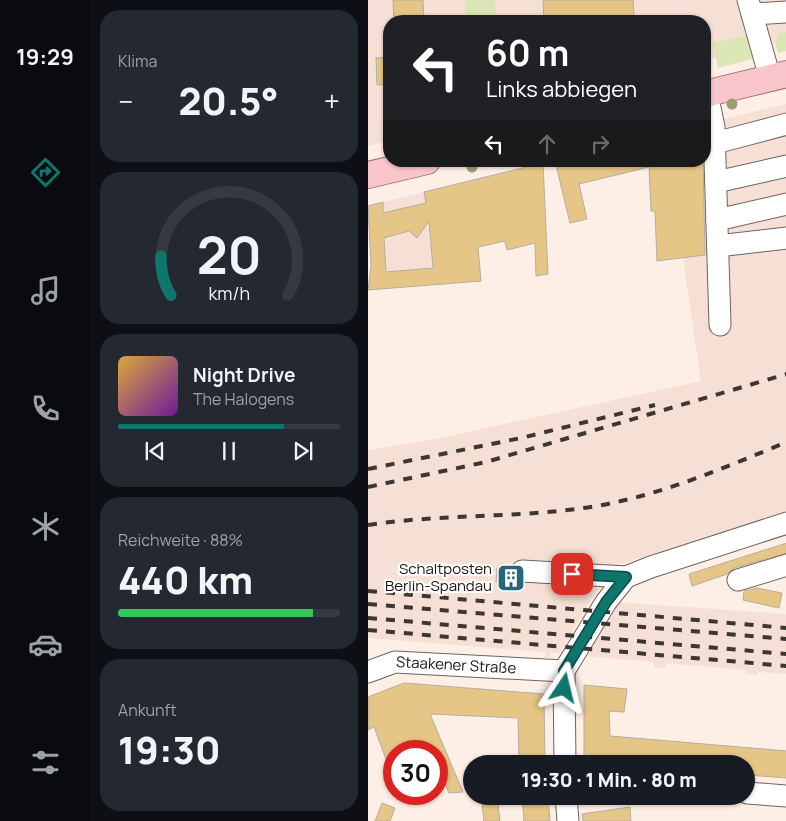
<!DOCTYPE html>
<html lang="de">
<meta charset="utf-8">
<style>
:root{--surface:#171b24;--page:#242831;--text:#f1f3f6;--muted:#9ea1a6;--line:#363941;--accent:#0f766e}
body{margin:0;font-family:Manrope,sans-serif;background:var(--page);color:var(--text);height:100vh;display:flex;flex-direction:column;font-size:19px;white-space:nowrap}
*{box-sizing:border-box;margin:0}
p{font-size:16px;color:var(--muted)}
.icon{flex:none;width:28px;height:28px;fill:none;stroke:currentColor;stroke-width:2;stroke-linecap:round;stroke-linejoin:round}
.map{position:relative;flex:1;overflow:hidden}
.side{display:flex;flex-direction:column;gap:10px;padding:10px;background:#0d0f14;width:278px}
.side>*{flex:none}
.hud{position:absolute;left:15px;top:15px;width:328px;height:152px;border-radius:20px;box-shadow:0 1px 4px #0004;background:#202124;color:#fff;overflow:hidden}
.speed{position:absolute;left:15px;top:740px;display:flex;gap:10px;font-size:25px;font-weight:700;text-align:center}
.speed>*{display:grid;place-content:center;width:65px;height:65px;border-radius:50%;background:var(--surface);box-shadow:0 1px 4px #0004;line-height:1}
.speed .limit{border:8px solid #d22;background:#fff;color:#111}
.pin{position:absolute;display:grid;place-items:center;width:42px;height:42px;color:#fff;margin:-21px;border-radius:10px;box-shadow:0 2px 8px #0006}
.me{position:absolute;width:55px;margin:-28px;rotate:10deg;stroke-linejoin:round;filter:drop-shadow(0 0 4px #0008)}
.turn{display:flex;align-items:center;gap:18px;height:105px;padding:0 20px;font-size:22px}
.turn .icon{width:65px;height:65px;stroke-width:2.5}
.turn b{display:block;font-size:35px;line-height:42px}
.lanes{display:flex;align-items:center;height:48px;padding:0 20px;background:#0003;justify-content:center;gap:25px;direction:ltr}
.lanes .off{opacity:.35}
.big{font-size:38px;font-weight:800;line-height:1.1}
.side .card{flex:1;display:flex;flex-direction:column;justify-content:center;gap:8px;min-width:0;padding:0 18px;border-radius:20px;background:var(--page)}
.side .dial{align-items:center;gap:0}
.dial svg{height:130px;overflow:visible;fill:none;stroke:var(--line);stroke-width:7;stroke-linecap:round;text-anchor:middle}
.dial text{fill:var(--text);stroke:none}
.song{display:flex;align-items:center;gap:15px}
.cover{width:60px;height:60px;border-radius:8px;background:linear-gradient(135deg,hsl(40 70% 55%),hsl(280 70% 35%))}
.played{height:5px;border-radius:2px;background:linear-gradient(90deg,var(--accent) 75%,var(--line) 75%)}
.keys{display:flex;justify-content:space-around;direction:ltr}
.heat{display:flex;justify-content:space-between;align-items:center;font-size:28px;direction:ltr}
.charge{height:8px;border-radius:4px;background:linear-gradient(90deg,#34c759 88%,var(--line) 0)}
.trip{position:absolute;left:95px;top:755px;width:292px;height:50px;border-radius:25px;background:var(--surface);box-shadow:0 1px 4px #0004;font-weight:800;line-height:50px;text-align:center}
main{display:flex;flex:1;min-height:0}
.tabs{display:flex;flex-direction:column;width:90px;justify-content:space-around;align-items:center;background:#090b0e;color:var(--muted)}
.tabs .icon{width:35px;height:35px}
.tabs .selected{color:var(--accent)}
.tabs b{font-size:22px;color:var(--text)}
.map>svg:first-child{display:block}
</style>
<main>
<nav class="tabs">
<b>19:29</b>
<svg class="icon selected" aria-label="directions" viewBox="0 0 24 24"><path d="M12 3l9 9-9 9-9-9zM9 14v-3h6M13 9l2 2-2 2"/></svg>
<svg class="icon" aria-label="music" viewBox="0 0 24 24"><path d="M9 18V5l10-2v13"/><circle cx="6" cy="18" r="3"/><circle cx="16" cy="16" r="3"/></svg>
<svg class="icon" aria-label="phone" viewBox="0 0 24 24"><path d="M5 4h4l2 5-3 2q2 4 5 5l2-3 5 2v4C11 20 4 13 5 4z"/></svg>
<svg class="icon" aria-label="climate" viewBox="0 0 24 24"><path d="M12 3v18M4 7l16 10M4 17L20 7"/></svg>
<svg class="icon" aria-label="car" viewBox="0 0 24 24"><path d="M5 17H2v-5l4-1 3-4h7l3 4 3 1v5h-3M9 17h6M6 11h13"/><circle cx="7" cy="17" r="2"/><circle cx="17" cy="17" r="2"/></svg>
<svg class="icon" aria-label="filters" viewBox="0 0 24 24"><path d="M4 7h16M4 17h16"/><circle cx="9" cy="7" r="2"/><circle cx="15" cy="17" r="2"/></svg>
</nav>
<section class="side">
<div class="card"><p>Klima</p>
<div class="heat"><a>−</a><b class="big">20.5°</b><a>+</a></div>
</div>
<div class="card dial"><svg viewBox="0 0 100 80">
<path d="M14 69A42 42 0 1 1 86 69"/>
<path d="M14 69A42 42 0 0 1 8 45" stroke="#0f766e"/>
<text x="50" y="56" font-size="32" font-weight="700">20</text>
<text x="50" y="72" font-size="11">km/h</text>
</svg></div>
<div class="card">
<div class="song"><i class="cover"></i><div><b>Night Drive</b><p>The Halogens</p></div></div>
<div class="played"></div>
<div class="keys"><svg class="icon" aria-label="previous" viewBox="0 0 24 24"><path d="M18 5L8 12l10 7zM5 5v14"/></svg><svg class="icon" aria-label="pause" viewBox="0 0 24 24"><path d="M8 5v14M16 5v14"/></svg><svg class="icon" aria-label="next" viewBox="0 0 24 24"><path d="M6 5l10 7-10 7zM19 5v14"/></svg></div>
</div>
<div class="card"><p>Reichweite · 88%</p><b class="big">440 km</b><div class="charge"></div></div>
<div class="card"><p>Ankunft</p><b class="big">19:30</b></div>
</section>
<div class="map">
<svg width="419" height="821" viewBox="0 0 419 821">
<rect width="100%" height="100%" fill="#fdeee6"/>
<path fill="#f6dfd4" d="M0 0H418V40L336 61V21H21V141L0 146Z
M418 104V511L247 566 238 584 224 597 192 653 183 652 182 657H177V652L0 638V450L68 439 333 381 315 258 312 161H336V124Z
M90 184 100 282 18 288 15 202Z
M247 602 418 614V674L390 672 389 675 377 674V670L298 663 297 668 286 667V662L216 656Z"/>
<path fill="#dbe6b5" d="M97 0H127L128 20 98 19Z
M418 32V51L410 53 407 43 410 34Z
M381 35 392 57 350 68 345 43Z"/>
<path fill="#e6c686" stroke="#b4aea1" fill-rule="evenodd" d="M25 0H55L56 21H26Z
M175 0H265L266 17 176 21Z
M21 57V84L9 85 8 58Z
M187 161H335L337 255 289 261 287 211H283L281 167 211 184 219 219 202 223Z
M175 163 180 274 168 276 167 243 139 250 137 241 110 247 113 281 0 290 3 265 0 206 15 202V213L58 203 56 192ZM61 221 65 268 18 272 16 238 41 231 49 238Z
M419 543V553L366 568 359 574 324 586 321 574Z
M129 568 142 569 141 583 128 582Z
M389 588 414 593 411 608 375 600 376 591Z
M36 683 176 694 177 764H151L150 718 62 714 95 792 81 793 69 763V751H26L25 778 6 727 0 730V697Z
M216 685 259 689 256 712 241 711 242 736 419 751V778L379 775V764L216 762Z
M113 796H129L132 821H116Z
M154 796H180L182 821H156Z
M14 803 27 808 22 821H7Z
M262 807 263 821H215L214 814Z"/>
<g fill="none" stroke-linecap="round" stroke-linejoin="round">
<defs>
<g id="minor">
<path d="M380 0 402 78"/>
<path d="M384 14 419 12"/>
<path d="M339 93 346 127 352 325"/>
<path d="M347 143 419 124"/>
<path d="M348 182 419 166"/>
<path d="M349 220 419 204"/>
<path d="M350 246 419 238"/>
<path d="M154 571 258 577"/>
<path d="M370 580 419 565"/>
<path d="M196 671 238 602 258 577 283 567 419 523"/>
<path d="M196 671 197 764"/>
<path id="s1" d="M0 672 27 662 196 671"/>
<path d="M379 793 419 796"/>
<path d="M198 796 200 821"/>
</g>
<path id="major" d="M336 94 419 74
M0 175 59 161"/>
</defs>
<use href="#minor" stroke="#6f635c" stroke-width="23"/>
<use href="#major" stroke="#a76f72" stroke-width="28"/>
<use href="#minor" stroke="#fff" stroke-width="21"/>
<use href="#major" stroke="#f8c6ca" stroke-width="26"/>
<path stroke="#3d3733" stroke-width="4" stroke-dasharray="9 9" stroke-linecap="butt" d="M0 469 153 438 287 405
M0 487 118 462 419 374
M0 525C72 514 145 518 216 508 287 498 353 469 419 442
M0 591 419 628
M0 604 419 639
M0 618 419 654
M0 630 419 666"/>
</g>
<g fill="#9d9d70">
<circle cx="364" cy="104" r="5.5"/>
<circle cx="104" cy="167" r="5.5"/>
</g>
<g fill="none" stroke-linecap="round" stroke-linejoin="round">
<defs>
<path id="route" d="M196 688V671L238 602 258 577 204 574"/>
</defs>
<use href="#route" stroke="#0a4d48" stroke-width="12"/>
<use href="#route" stroke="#0f766e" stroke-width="9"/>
</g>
<defs>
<symbol id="building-square" viewBox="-11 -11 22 22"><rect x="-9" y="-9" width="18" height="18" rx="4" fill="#25677a" stroke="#fefefe"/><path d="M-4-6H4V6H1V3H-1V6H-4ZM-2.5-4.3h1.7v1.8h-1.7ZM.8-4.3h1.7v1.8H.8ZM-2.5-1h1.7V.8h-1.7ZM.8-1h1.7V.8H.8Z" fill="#fff"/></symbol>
</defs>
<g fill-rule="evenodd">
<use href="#building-square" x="127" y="562" width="32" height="32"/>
</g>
<g text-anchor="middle" stroke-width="4.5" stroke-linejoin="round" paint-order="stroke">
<g font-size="15" fill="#191411" stroke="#fefefe" text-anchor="end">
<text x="124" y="574">Schaltposten<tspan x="124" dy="17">Berlin-Spandau</tspan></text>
</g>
<g font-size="15" fill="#191411" stroke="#fefefe">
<text dy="5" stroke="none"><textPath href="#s1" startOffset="90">Staakener Straße</textPath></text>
</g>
</g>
</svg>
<div class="speed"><div class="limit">30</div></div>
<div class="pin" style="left:204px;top:574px;background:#d93025"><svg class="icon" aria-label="arrive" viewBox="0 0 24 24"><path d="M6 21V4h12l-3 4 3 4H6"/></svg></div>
<svg class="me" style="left:196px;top:688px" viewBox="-20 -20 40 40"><path d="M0-17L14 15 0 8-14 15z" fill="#0f766e" stroke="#fff" stroke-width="4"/></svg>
<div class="trip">19:30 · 1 Min. · 80 m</div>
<div class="hud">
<div class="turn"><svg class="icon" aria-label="left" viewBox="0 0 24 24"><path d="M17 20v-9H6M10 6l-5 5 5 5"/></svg><div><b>60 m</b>Links abbiegen</div></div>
<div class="lanes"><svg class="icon" aria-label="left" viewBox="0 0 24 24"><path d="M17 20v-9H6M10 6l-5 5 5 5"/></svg><svg class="icon off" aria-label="ahead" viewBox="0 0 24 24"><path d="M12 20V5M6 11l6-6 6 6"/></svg><svg class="icon off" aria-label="right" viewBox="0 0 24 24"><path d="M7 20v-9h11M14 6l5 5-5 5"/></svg></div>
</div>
</div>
</main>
